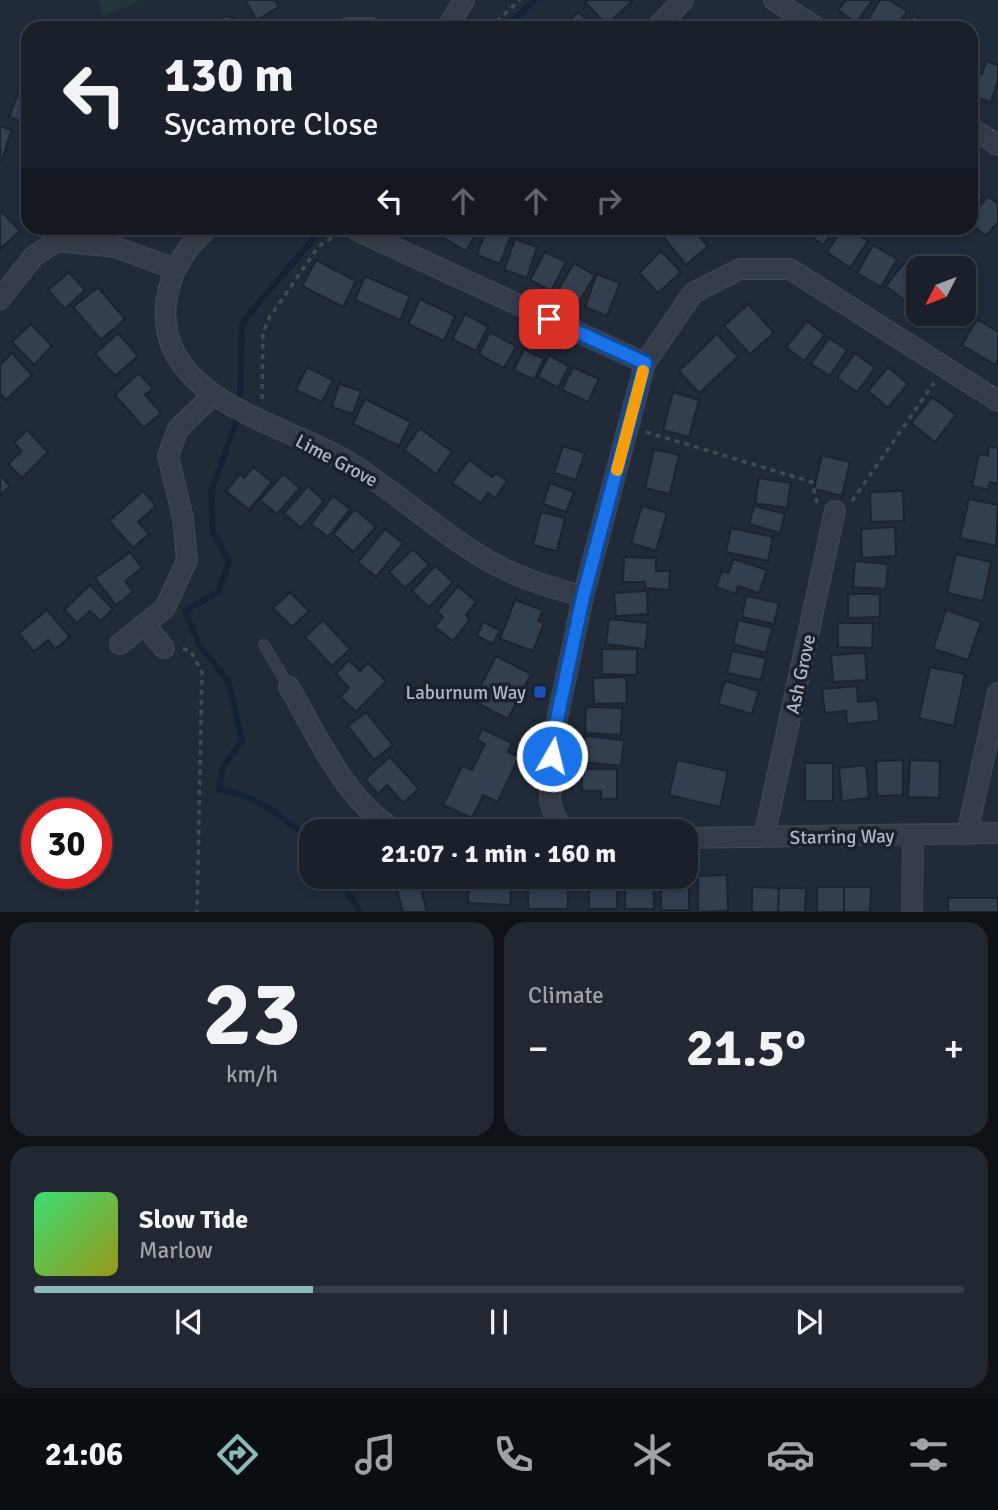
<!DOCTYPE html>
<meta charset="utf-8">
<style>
:root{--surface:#19202a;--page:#222832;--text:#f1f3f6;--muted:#9fa3a8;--line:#373e47;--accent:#8bbbb9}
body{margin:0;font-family:Signika,sans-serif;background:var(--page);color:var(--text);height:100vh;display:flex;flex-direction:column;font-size:26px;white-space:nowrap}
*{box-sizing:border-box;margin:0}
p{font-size:23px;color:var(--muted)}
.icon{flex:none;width:38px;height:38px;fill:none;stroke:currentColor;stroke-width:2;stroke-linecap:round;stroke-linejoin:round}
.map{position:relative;height:912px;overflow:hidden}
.details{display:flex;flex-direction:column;gap:10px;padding:10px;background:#0e1217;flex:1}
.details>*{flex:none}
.top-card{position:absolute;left:21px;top:21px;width:957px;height:214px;border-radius:21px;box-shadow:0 4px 10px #0003,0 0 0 2px var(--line);background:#19202a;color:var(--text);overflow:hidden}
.needle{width:46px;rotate:228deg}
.controls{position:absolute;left:906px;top:256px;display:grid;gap:14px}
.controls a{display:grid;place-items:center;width:70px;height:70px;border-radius:14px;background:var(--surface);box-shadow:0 4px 10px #0003,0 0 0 2px var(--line);font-size:35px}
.speed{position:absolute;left:21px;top:798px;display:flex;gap:14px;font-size:35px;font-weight:700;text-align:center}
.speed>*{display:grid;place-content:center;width:91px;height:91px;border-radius:50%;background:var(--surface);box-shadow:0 4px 10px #0003,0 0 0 2px var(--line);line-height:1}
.speed .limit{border:10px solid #d22;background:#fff;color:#111}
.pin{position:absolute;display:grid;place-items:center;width:60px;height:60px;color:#fff;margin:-30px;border-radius:14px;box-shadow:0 4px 10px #0006}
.me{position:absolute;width:77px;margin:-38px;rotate:8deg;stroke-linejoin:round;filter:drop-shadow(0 0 5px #0008)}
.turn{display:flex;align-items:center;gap:24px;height:147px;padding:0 28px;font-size:32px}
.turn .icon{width:91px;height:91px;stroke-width:2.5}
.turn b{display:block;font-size:49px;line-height:60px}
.lanes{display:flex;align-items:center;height:66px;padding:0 28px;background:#0003;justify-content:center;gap:35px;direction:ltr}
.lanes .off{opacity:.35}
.big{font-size:52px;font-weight:700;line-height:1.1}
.details .widget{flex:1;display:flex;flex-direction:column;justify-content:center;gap:10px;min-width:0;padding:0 24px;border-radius:21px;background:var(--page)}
.details .dial{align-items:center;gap:0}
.dial b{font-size:91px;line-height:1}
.song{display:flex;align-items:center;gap:21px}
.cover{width:84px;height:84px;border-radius:10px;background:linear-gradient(135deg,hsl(140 70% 55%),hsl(60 70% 35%))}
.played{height:7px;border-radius:4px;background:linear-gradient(90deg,var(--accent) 30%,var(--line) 30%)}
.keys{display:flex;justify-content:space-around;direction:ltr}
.heat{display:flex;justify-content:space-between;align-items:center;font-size:38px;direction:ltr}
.details .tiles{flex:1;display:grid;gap:10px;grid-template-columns:1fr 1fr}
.widget:last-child{grid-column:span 2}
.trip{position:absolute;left:299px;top:819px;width:399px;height:70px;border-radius:21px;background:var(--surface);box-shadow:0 4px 10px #0003,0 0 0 2px var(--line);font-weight:700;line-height:70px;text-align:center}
.tab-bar{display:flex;height:112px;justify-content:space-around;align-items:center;background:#0a0d11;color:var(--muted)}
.tab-bar .icon{width:49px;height:49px}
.tab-bar .active{color:var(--accent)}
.tab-bar b{font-size:32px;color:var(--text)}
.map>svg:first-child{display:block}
</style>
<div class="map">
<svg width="998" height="912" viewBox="0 0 998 912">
<rect width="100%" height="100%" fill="#212a38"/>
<path fill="#233639" d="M99 0H142L102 17Z"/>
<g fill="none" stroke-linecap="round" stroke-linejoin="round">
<path stroke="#152135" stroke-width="6" d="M504 28 535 0
M240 395 242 324 275 283 309 245 319 228
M236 422 211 492 213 532 229 562 218 592 185 611 199 644 229 683 242 741 223 767 219 790C257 794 282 818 312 840
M339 877 360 912"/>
</g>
<path fill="#333e4f" stroke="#1c232f" stroke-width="2" d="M245 0H275L279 7 257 20Z
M587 0H633L607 25 585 2Z
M846 0H873L856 23 838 10Z
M880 0H889L907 11 896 28H872L865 24Z
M579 12 594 28H545L552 22 561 26Z
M225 15 248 26 247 28H218Z
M914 15 931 28H905Z
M986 61 998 65V79L991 102 971 96 972 71 982 74Z
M22 82 28 84V124L9 117Z
M0 126 12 130 2 160H0Z
M971 186 983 196 971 210Z
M988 196 998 204V222L986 236 971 224V218Z
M2 212 20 231 0 249V213Z
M432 228H477L479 229 466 251 430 230Z
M487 228 511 235 500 264 477 255Z
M671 228H692L708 246 686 265 662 235Z
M707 228H728L715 238Z
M807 228H836L823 245 804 231Z
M843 228H848L868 241 850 268 827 252Z
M515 239 537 247 527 278 504 270Z
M873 245 897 259 881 287 857 273Z
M661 251 681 272 658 293 639 273Z
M545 252 566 262 551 291 530 280Z
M316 260 356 281 343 307 302 286Z
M574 263 595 275 578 304 557 292Z
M904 263 919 274V291L909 304 886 286Z
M69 272 85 290 65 309 48 290Z
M597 274 620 283 607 316 585 307Z
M365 276 410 296 400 320 355 300Z
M98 287 125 319 101 340 73 307Z
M420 299 455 316 444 341 408 324Z
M919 301V313H945L936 325 913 309Z
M748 304 774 333 750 354 724 326Z
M465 314 488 327 476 351 452 339Z
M977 319 998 332V359L995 365 962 345Z
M807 321 825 335 804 361 786 347Z
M31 324 52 346 34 365 12 342Z
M490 332 516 346 504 368 479 354Z
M118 333 138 356 115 376 95 354Z
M717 334 738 357 699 393 679 371Z
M829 338 847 350 830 376 811 364Z
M524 349 544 359 534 380 514 370Z
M12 353 32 375 6 400 0 394V365Z
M855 353 875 368 857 392 837 378Z
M549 355 569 366 558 388 538 377Z
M307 367 333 380 322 402 296 390Z
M573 367 599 379 588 402 562 390Z
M888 367 908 384 888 408 868 391Z
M139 373 153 389 145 395 161 413 144 428 115 395Z
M339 384 361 391 353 414 332 407Z
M673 392 699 400 689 437 663 430Z
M932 397 956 415 935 442 911 423Z
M365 399 411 422 399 446 353 424Z
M420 428 452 452 436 474 404 450Z
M27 430 48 452 22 478 8 464 22 451 14 443Z
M563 446 585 453 576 480 554 473Z
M989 446 998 448V484L990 482 988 490 972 486 979 454 988 456Z
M654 449 679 455 670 494 645 488Z
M822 455 850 462 842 496 814 489Z
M469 460 492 477 496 473 507 481 495 498 488 493 481 503 452 483Z
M253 467 272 482 249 510 226 491 240 474 244 478Z
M283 474 300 488 277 514 260 500Z
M0 475 10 486 0 496Z
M759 478 791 483 787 508 755 503Z
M550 483 574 492 566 512 543 504Z
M308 486 324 501 301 528 284 513Z
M143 491 156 506 138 522 149 534 133 548 109 521Z
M903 491 904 521 871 522 870 492Z
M333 496 350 509 328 537 311 524Z
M969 499 998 505 996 546 960 538Z
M642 506 667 513 656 551 631 543Z
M754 506 785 514 780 533 749 524Z
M355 509 376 527 353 552 333 534Z
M541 512 565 518 557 551 533 545Z
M895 527 896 556 862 558 861 529Z
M731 528 773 537 768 561 726 552Z
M385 529 403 543 376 577 358 562Z
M413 549 429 565 405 588 389 572Z
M130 552 142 568 125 581 133 592 116 605 95 578Z
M956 554 991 562 983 601 947 593Z
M624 557 656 558V571H670L669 590 645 588V582H623Z
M733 559 767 570 759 593 738 586 736 594 716 587 722 571 729 573Z
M855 561 888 564 886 589 853 587Z
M435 566 453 582 429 607 412 591Z
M90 585 113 609 101 621 90 611 77 623 64 610Z
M458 586 476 602 466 615 470 619 453 641 435 627 443 617 437 612Z
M647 591 648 614 616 616 614 593Z
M290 592 309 611 292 627 273 608Z
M848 594H880V617L848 618Z
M746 596 779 603 774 624 742 617Z
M515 600 543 610 538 621 544 623 533 651 500 639Z
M47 610 70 637 55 649 48 640 34 652 19 633Z
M946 610 981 622 968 660 933 649Z
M609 619 648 623 645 649 606 644Z
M323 620 350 649 332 666 305 637Z
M738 620 772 628 766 653 733 644Z
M483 622 500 630 493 644 477 636Z
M838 623H873L872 648 838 647Z
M602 649H637V675L602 674Z
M732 651 766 658 761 680 727 673Z
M865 653 867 680 833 682 831 655Z
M496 656 531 674 508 719 473 701Z
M349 660 360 671 368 663 386 681 356 712 340 697 349 688 336 674Z
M930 667 965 674 954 726 919 718Z
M626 677 627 703 594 704 593 678Z
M725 681 759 691 752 714 718 704Z
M857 686 858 702 877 700 879 721 847 724 846 711 825 713 822 689Z
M586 707 622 708 621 735 585 733Z
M366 712 393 745 374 760 348 726Z
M482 729 512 743 508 752 519 757 498 802 483 795 472 818 443 805 462 766 472 770 485 744 477 740Z
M585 736 624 740 621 766 582 762Z
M390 757 419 789 403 803 387 785 378 794 365 779Z
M677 760 728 771 720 807 669 795Z
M903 760V795L877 796 876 761Z
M910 760 940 761 939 798 908 797Z
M805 763H833V801H805Z
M866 765 869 798 842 801 839 768Z
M582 769H617V799H601V791H582Z
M686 875H689V910H661V877H686Z
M727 875 728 911 698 912V876Z
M469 877H512L510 905 468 903Z
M589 877H617V909H589Z
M625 877H653L654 909H625Z
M419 880 427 912H403L396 886Z
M528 882H568V909H528Z
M752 887 779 888 778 912H752Z
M817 887H844V912H817Z
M844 887H871L870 912H844Z
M779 888H806L805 912H778Z
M948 898H998V912H948Z"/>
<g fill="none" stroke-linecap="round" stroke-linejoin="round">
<defs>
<path id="service" d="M264 645 289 687"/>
<path id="minor" d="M774 0 817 28
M348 28H371
M447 28 464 0
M656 28 683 0
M971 128 998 145
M208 228C184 250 170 271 166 304 156 401 288 424 350 463 398 493 440 533 489 561 518 578 551 587 583 597
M358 231 645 363
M0 299 34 256 57 241 115 247 175 269
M144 624 164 648
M120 644 165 608 187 560 183 518 168 456 178 429 213 395
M289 687C317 735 347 804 397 831
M566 831 555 818 550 800 553 738 583 597 645 363 693 293 740 269H790L998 401
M967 834 998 693
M764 837 835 511
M686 838 998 833
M912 912 913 835"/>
</defs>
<use href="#service" stroke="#3e4552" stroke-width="12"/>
<use href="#minor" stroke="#3e4552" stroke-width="22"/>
<path stroke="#3c4f52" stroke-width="3.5" stroke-dasharray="5 5" stroke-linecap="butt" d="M489 28 520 0
M262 399 263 333 269 318 319 246 338 234
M646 432 812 482 817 503
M852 501 934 383
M183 649 190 650 202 672 197 912"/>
<use href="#service" stroke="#353c49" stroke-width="10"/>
<use href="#minor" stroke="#353c49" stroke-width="19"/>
</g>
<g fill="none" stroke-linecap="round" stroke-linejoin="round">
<defs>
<path id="route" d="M549 319 645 363 583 597 553 738 552 756"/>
</defs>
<use href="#route" stroke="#114b97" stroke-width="18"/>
<use href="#route" stroke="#1a73e8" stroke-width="12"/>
<path stroke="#f59e0b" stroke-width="12" d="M617 470 643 371"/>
</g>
<rect fill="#1a4fb4" stroke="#1a212d" stroke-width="2.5" x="533" y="685" width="14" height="14" rx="3.5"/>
<g text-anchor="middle" stroke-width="7" stroke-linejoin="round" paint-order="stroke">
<g font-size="19" fill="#afb7c5" stroke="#1a212d">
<text transform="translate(337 460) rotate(28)" y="7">Lime Grove</text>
<text transform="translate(800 674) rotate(-78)" y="7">Ash Grove</text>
<text transform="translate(842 836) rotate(-1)" y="7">Starring Way</text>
</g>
<g font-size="19" fill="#afb7c5" stroke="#1a212d" text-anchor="end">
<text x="526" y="699">Laburnum Way</text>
</g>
</g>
</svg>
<div class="controls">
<a><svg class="needle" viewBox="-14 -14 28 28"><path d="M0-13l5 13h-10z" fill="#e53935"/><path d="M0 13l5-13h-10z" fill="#9fa3a8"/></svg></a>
</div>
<div class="speed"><div class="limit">30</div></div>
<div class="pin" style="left:549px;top:319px;background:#d93025"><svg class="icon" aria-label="arrive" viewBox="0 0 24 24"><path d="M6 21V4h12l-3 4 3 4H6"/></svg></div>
<svg class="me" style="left:552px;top:756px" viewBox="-20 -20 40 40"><circle r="17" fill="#1a73e8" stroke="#fff" stroke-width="3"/><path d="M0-11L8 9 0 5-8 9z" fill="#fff"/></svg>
<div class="trip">21:07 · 1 min · 160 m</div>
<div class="top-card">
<div class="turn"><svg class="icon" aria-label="left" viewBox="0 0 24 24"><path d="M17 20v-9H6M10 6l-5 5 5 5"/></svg><div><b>130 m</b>Sycamore Close</div></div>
<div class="lanes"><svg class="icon" aria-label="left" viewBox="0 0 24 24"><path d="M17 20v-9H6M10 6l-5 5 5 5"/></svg><svg class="icon off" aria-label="ahead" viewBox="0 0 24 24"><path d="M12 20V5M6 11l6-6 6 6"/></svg><svg class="icon off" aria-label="ahead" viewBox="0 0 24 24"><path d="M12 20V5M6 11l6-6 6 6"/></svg><svg class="icon off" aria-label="right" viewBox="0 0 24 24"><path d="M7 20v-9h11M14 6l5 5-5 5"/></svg></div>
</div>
</div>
<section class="details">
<div class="tiles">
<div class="widget dial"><b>23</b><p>km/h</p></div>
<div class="widget"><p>Climate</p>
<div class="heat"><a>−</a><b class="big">21.5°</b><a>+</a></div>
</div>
<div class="widget">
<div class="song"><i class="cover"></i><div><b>Slow Tide</b><p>Marlow</p></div></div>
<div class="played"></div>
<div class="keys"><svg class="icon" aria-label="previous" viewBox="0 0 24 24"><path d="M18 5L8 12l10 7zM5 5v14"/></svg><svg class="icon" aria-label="pause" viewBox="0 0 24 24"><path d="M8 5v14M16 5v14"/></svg><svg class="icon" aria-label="next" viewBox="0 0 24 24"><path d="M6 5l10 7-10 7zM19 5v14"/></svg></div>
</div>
</div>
</section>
<nav class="tab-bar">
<b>21:06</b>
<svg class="icon active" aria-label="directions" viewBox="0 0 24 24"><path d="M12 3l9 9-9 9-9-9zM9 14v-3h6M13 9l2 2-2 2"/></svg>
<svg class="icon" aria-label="music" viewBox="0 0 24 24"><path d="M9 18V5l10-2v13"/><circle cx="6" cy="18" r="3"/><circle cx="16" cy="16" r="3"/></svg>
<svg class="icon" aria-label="phone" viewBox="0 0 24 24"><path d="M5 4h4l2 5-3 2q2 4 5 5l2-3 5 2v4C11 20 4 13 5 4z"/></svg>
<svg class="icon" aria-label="climate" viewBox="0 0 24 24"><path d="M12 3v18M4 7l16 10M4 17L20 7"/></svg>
<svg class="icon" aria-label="car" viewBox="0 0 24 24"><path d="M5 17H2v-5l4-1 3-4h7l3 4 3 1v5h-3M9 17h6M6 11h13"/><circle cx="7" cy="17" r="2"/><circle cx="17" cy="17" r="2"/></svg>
<svg class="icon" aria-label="filters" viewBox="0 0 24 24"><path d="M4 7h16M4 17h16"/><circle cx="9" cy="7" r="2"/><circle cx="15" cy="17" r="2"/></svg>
</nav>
